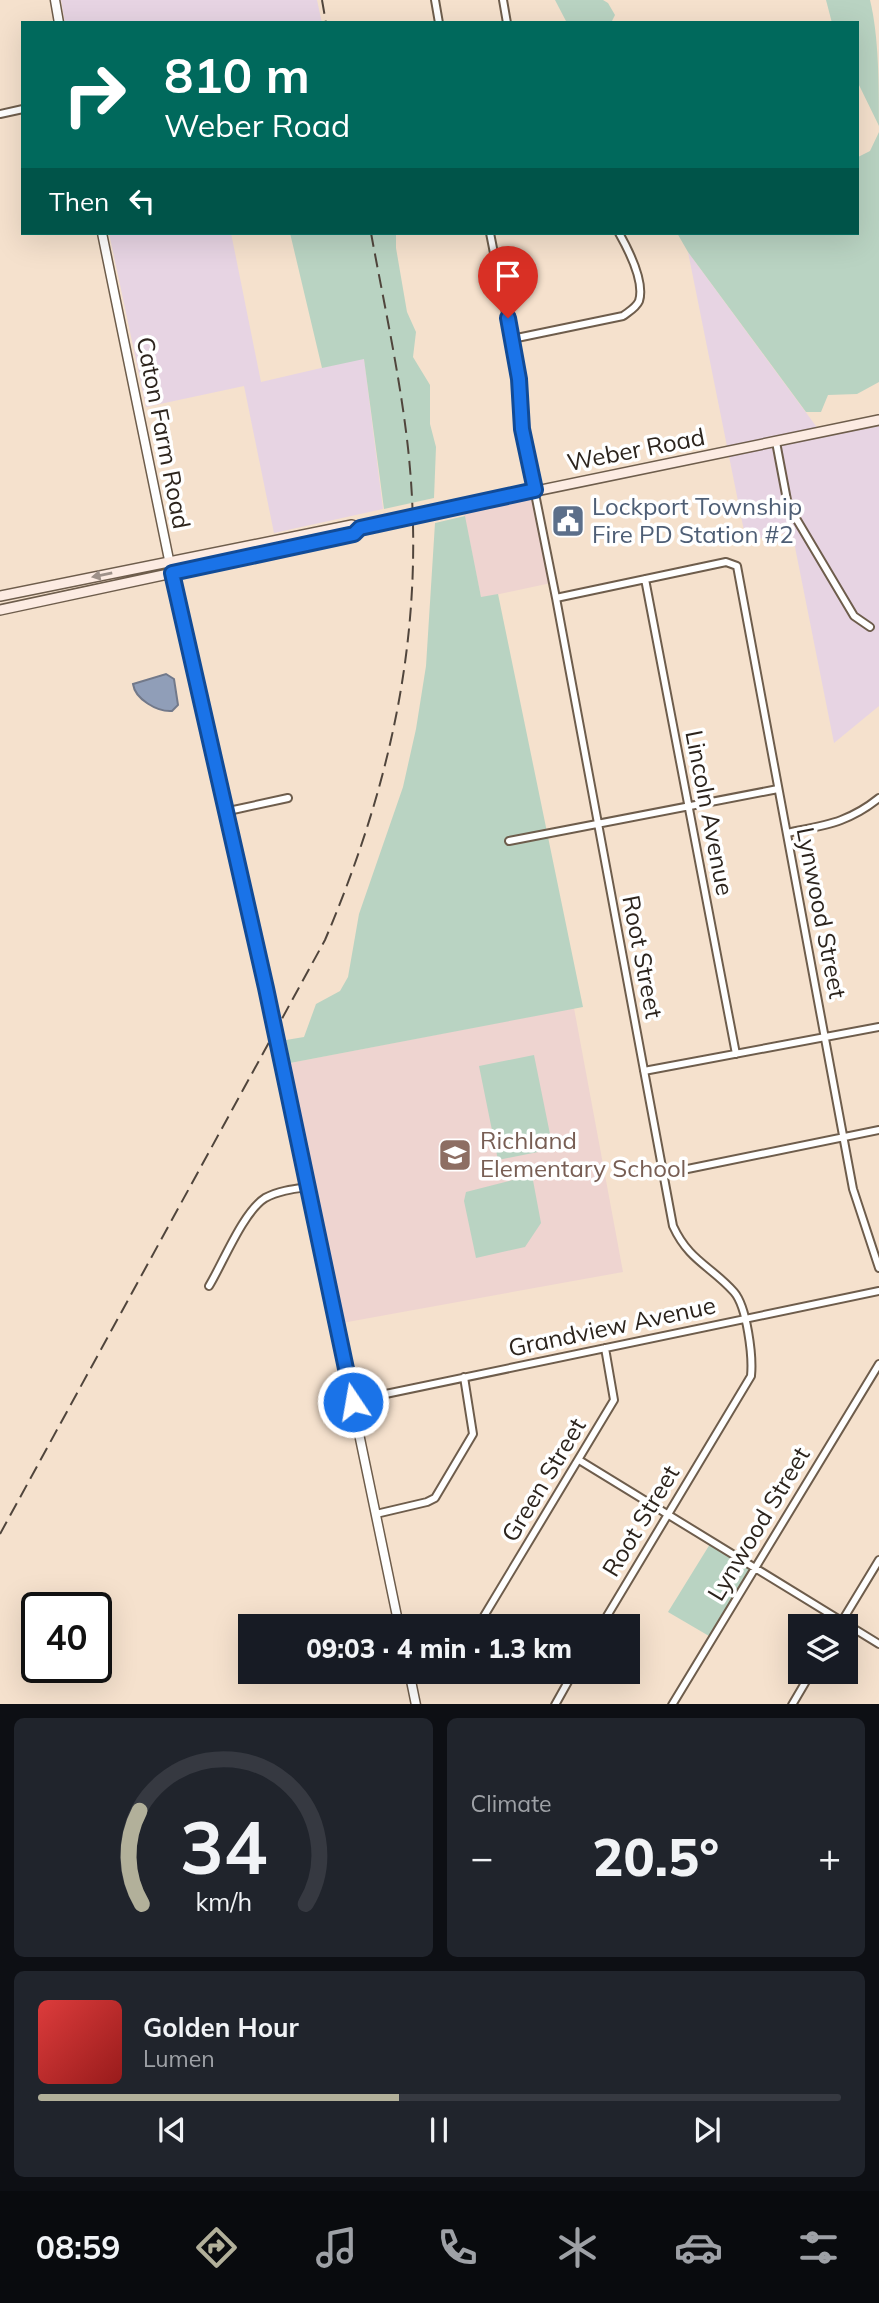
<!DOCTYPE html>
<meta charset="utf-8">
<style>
:root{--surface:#171b24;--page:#20242c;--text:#f1f3f6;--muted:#9ea1a6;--line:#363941;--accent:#b2b09a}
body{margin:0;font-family:Mulish,sans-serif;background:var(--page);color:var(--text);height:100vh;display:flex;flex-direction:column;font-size:26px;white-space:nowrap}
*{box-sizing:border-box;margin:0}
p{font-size:23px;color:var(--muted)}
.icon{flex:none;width:38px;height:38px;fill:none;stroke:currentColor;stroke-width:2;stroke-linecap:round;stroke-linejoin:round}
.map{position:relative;height:1704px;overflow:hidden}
.sheet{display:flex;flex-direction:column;gap:14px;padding:14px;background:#0d0f14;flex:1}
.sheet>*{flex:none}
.guide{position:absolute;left:21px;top:21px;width:838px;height:214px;border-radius:0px;box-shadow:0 7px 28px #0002;background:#00695c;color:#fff;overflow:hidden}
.controls{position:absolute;left:788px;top:1614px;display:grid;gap:14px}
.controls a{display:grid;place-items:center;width:70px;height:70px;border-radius:0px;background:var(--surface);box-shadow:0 7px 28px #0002;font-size:35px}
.speed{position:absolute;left:21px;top:1592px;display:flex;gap:14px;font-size:35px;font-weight:700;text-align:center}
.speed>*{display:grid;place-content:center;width:91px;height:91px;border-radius:50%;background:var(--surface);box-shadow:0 7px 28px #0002;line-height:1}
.speed .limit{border:4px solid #111;border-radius:10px;background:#fff;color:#111}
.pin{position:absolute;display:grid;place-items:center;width:60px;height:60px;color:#fff;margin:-72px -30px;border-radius:50% 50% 50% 0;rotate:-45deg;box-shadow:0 0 7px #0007}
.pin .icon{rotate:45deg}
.me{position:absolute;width:77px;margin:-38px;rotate:348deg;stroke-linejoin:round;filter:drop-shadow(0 0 5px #0008)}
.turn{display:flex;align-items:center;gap:24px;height:147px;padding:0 28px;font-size:32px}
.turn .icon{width:91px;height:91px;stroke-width:2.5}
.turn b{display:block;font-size:49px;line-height:60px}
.then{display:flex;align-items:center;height:66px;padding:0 28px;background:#0003;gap:14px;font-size:26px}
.big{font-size:52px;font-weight:800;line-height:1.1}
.sheet .tile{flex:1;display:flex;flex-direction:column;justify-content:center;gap:10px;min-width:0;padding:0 24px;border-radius:10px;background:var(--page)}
.sheet .dial{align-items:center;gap:0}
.dial svg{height:182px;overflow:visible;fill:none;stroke:var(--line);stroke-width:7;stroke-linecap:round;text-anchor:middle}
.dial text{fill:var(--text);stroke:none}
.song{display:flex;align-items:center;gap:21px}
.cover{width:84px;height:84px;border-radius:10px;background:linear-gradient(135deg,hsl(0 70% 55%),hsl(0 70% 35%))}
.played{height:7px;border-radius:4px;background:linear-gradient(90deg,var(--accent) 45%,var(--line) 45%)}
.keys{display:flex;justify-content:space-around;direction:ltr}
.heat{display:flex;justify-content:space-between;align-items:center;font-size:38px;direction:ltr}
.sheet .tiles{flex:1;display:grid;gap:14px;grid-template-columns:1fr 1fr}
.tile:last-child{grid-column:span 2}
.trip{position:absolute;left:238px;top:1614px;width:402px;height:70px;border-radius:0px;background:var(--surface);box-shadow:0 7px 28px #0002;font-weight:800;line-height:70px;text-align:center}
.menu{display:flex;height:112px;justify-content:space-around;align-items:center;background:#090b0e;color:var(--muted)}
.menu .icon{width:49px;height:49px}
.menu .on{color:var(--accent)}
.menu b{font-size:32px;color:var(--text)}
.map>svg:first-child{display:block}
</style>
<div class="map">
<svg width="879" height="1705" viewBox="0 0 879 1705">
<rect width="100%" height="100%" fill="#f5e1cd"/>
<path fill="#e7d4e3" d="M61 0H317L322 23H65Z
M109 233H231L261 382 364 358 383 509 274 533 244 386 146 407Z
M688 252 824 437 879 426V706L834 743 792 532 746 541Z"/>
<path fill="#eed4d0" d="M533 492 551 583 481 598 463 508Z
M574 1008 623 1272 342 1323 290 1063Z"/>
<path fill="#b9d3c2" d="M555 0H603L608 3 615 15 611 23H567Z
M826 0H870C879 36 879 87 879 126L858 83V23H832Z
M879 132V382L857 394 828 395 821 412H806L688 252 677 233H704L706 235 708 233H858V157L870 151Z
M290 233H396V248L407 312 416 332 413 357 430 385V424L436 447 434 498 384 509 364 359 322 368Z
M465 516 481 597 498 594 583 1007 290 1063 286 1040 304 1037 316 1004 340 991 348 977 359 914 403 787 416 729 426 666 435 523Z
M534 1055 553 1149 498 1160 479 1066Z
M532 1175 541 1223 525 1247 476 1258 464 1201 466 1192Z
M710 1544 749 1569 709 1636 668 1612Z"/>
<path fill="#909eb8" stroke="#72798a" stroke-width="2" d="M166 674 174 679 178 705 172 711C157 712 135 699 133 684Z"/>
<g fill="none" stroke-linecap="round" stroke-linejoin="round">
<defs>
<path id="minor" d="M435 0 439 23
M503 0 507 23
M0 114 23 109
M490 233 519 379 522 429 556 598 673 1226C689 1261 711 1266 734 1292 747 1307 753 1356 751 1376L601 1626
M512 339 623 316C628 312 636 308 639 301 645 282 628 249 619 233
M776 442 787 500 794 515 854 616 870 627
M645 579 736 1054
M556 598 726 562 737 566 853 1189 879 1268
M224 812 288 798
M787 833C825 825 848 823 879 798
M509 841 778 789
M644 1071 879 1027
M663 1174 879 1130
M209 1286C223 1263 243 1212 265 1198 278 1191 293 1189 307 1187
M352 1401 879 1291
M579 1460 879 1644
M376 1514 427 1502 435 1498 473 1434 464 1377
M478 1626 614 1400 605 1348
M839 1626 879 1560
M555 1705 574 1671
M672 1705 879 1364
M792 1705 812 1671"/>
<path id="tertiary" d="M55 0 59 23
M102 233 192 672 266 988
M284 1073 399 1626
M409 1671 416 1705"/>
<path id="secondary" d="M444 510 879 420
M0 596 352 525 360 528
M0 610 354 534 360 528 378 524"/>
</defs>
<use href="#minor" stroke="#6e5d4c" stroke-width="10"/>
<use href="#tertiary" stroke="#6e5d4c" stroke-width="11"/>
<use href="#secondary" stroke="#6e5d4c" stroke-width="12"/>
<use href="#minor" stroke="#fff" stroke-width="6"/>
<use href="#tertiary" stroke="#fff" stroke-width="8"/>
<use href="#secondary" stroke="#fcebe2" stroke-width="9"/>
<path stroke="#50453c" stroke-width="2" stroke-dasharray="14 7" stroke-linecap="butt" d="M322 0 326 23
M0 1534 325 940C393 780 427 623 408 448 400 376 384 304 371 233"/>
<defs>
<path id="tertiary-bridge" d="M266 988 284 1073"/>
<path id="secondary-bridge" d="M378 524 444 510"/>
</defs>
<use href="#tertiary-bridge" stroke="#6e5d4c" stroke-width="11" stroke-linecap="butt"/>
<use href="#secondary-bridge" stroke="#6e5d4c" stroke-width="12" stroke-linecap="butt"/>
<use href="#tertiary-bridge" stroke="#fff" stroke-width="8"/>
<use href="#secondary-bridge" stroke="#fcebe2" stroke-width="9"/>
</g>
<defs><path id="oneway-solid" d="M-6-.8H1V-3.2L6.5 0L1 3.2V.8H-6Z" transform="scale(1.75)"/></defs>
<use fill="#9e9189" href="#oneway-solid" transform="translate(102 575) rotate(168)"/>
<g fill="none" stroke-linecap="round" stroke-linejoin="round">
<defs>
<path id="route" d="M353 1402 266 988 172 573 354 534 360 528 535 490 522 429 519 379 508 318"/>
</defs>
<use href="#route" stroke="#114b97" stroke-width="18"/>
<use href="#route" stroke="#1a73e8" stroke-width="12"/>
</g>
<defs>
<symbol id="civic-square" viewBox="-11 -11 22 22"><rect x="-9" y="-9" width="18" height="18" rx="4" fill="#5c6f8a" stroke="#fff"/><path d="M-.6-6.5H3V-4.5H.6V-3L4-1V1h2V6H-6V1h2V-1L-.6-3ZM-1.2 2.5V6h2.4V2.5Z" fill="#fff"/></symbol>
<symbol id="school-square" viewBox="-11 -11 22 22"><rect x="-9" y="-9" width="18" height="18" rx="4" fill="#8d6e63" stroke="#fff"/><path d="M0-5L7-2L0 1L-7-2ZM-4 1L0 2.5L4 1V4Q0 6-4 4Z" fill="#fff"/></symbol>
</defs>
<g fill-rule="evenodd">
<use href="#civic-square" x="549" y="502" width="38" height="38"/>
<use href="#school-square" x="436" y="1136" width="38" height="38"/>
</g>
<g text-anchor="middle" stroke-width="7" stroke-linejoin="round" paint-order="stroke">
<g font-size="24" fill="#2c241d" stroke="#fff">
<text transform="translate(163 433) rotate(79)" y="8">Caton Farm Road</text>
<text transform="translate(636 450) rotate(-11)" y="8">Weber Road</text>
<text transform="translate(709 813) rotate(79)" y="8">Lincoln Avenue</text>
<text transform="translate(821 913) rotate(79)" y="8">Lynwood Street</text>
<text transform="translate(642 957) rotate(79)" y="8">Root Street</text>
<text transform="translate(612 1327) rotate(-12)" y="8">Grandview Avenue</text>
<text transform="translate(544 1480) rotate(-59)" y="8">Green Street</text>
<text transform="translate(641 1521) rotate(-59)" y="8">Root Street</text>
<text transform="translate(759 1524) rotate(-59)" y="8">Lynwood Street</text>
</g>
<g font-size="24" fill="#4e5e75" stroke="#fff" text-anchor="start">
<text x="592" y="515">Lockport Township<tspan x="592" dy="28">Fire PD Station #2</tspan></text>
</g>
<g font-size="24" fill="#785e54" stroke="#fff" text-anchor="start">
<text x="480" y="1149">Richland<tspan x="480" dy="28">Elementary School</tspan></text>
</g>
</g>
</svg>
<div class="controls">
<a><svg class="icon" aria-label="layers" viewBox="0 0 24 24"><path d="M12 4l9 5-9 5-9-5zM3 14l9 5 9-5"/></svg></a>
</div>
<div class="speed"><div class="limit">40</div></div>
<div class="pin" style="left:508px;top:318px;background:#d93025"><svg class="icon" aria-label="arrive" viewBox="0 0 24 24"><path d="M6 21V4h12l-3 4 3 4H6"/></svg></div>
<svg class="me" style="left:353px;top:1402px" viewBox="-20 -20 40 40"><circle r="17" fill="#1a73e8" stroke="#fff" stroke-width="3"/><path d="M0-11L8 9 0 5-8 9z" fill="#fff"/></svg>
<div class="trip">09:03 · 4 min · 1.3 km</div>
<div class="guide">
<div class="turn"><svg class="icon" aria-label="right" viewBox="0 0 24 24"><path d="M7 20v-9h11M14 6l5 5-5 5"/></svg><div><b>810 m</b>Weber Road</div></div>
<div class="then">Then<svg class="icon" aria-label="left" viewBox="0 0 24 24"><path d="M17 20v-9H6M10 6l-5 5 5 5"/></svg></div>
</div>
</div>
<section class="sheet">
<div class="tiles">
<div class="tile dial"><svg viewBox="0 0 100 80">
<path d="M14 69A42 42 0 1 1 86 69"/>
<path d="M14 69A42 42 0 0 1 13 28" stroke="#b2b09a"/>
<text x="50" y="56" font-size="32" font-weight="700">34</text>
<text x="50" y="72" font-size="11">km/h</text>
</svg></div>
<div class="tile"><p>Climate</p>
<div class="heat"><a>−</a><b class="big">20.5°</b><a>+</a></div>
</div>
<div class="tile">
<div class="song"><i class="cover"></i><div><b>Golden Hour</b><p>Lumen</p></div></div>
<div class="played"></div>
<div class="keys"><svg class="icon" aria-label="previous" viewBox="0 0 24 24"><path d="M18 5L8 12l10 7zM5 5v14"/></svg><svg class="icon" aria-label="pause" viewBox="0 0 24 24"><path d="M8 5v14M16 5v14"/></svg><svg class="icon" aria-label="next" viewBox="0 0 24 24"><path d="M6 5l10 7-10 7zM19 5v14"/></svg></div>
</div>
</div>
</section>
<nav class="menu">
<b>08:59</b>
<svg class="icon on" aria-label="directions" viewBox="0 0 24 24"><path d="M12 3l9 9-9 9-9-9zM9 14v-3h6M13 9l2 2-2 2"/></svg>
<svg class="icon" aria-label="music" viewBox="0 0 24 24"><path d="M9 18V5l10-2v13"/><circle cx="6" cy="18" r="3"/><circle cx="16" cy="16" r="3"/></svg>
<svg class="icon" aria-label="phone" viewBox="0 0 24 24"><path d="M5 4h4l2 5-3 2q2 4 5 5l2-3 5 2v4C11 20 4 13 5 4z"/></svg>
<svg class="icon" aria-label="climate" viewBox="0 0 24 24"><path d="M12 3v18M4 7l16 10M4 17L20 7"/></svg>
<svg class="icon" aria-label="car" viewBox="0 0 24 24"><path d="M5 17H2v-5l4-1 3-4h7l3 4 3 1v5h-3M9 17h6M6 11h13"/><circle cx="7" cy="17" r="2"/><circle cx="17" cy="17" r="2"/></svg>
<svg class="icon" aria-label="filters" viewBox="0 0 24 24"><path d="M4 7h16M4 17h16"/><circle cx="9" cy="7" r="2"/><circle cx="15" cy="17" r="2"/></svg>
</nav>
